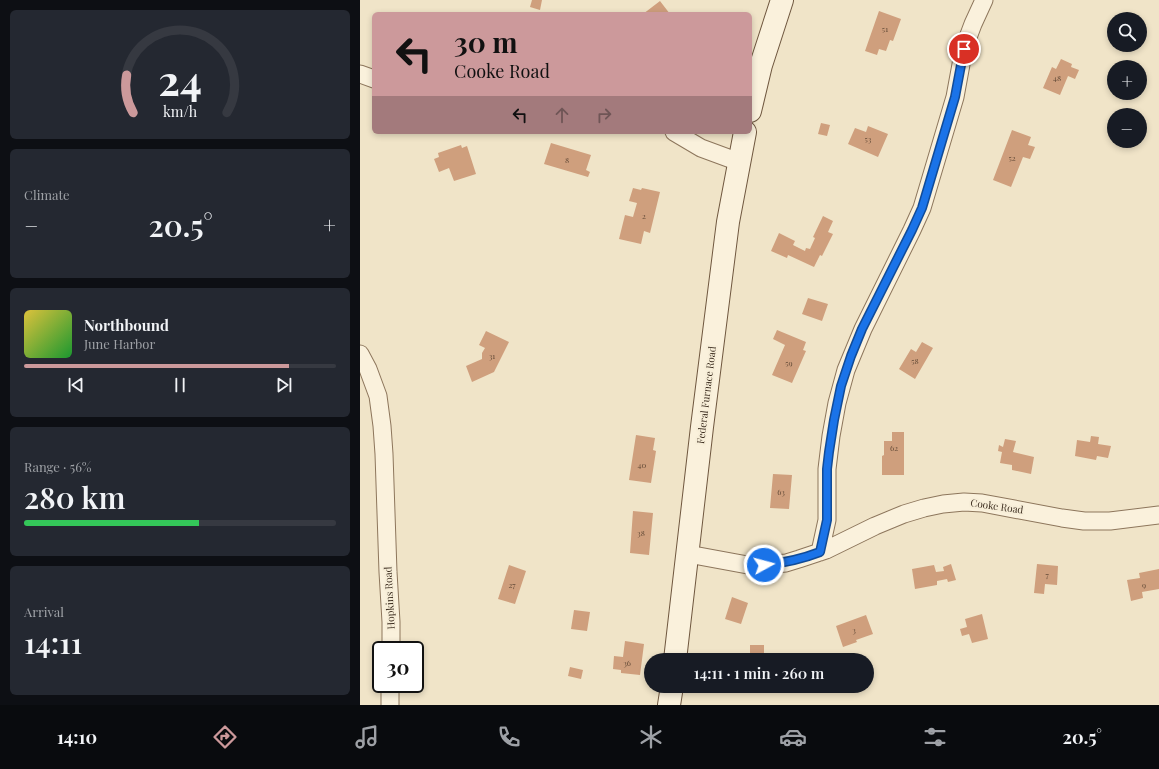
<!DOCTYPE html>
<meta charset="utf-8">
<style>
:root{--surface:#171b24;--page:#242831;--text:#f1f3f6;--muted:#9ea1a6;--line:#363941;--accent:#cc999b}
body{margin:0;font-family:"Playfair Display",serif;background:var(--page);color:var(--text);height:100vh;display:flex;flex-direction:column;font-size:15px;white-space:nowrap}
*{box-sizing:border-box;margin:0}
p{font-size:13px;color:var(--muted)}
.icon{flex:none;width:22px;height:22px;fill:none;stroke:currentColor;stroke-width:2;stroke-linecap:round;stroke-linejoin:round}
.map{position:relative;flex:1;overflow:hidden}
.side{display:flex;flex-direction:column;gap:10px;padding:10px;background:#0d0f14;width:360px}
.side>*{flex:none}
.top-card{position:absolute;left:12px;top:12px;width:380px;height:122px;border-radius:6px;box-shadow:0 2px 6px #0003;background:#cc999b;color:#111;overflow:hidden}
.buttons{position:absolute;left:747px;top:12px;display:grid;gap:8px}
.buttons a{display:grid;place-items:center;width:40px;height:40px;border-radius:50%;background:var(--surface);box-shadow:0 2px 6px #0003;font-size:20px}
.speed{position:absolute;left:12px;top:641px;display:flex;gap:8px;font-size:20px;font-weight:700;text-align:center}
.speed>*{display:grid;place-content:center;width:52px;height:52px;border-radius:50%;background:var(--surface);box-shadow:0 2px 6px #0003;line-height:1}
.speed .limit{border:2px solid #111;border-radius:6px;background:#fff;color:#111}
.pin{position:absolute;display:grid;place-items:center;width:34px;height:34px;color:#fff;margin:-17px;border:2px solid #fff;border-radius:50%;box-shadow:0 1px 4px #0007}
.me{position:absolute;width:44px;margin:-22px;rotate:83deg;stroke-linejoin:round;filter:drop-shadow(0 0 3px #0008)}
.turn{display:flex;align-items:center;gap:14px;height:84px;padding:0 16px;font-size:18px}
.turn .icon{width:52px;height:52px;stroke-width:2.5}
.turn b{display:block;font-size:28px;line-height:34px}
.lanes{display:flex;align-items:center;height:38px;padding:0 16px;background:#0003;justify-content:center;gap:20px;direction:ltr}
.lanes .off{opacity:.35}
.big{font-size:30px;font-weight:600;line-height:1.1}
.side .tile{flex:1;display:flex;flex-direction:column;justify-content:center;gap:6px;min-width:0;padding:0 14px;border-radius:6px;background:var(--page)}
.side .dial{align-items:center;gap:0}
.dial svg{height:104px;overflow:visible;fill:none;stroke:var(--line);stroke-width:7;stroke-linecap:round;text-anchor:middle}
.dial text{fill:var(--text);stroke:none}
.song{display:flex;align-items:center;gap:12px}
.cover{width:48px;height:48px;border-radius:6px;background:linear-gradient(135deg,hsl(50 70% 55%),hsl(130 70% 35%))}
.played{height:4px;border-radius:2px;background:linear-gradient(90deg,var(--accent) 85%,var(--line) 85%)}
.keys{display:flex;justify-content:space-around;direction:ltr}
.heat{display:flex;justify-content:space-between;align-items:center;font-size:22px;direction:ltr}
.charge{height:6px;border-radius:3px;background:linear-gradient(90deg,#34c759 56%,var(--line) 0)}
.trip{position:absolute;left:284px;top:653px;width:230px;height:40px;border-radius:20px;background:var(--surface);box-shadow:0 2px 6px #0003;font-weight:600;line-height:40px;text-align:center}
.menu{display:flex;height:64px;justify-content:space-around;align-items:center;background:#090b0e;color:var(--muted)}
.menu .icon{width:28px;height:28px}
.menu .current{color:var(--accent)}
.menu b{font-size:18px;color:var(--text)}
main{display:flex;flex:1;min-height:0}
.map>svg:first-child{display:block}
</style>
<main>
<section class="side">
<div class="tile dial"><svg viewBox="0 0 100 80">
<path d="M14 69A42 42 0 1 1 86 69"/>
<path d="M14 69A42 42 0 0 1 9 40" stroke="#cc999b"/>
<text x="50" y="56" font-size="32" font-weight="700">24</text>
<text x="50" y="72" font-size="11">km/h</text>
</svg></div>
<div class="tile"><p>Climate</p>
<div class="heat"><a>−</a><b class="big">20.5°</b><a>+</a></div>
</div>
<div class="tile">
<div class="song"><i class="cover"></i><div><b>Northbound</b><p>June Harbor</p></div></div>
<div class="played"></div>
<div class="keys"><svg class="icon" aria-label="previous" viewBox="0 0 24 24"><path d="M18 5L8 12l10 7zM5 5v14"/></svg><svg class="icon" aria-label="pause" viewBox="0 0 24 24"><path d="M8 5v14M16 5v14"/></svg><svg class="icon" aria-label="next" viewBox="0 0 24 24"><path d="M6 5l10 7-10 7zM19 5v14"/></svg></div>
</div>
<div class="tile"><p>Range · 56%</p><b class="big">280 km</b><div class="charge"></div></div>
<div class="tile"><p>Arrival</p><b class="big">14:11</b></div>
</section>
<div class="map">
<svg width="799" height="705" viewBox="0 0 799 705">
<rect width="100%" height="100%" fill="#f0e4c8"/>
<path fill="#cf9f7d" d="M172 0H182L180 10 170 7Z
M300 1 310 14H283Z
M519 11 541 19 533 41 530 40 526 51 519 49 517 55 505 51Z
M701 59 712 64 711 67 719 70 715 79 708 76 700 95 683 88 692 67 696 69Z
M461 123 470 125 467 136 458 134Z
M508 126 528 134 518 157 488 144 495 128 506 132Z
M652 130 671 137 668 145 675 147 670 159 663 157 651 187 633 180Z
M191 143 231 155 226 170 230 172 228 177 184 164Z
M101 145 102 148 107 146 116 174 94 181 89 168 79 172 74 159 79 157 78 153Z
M273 188 281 190 282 188 300 192 290 233 284 231 281 244 259 239 265 215 273 217 277 203 269 201Z
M463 216 473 221 468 232 473 234 462 256 460 255 454 267 428 255 427 258 411 251 419 233 435 241 433 245 445 251 446 248 450 249 455 238 453 237Z
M448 298 468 304 462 321 442 314Z
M417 330 446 342 443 350 446 351 432 383 412 375 425 345 413 339Z
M126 331 149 342 134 372 112 382 106 366 122 359V353L125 348 119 345Z
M562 342 573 348 555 379 539 369 551 349 556 352Z
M532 432H544V475H522V456L524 455V441H532Z
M276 435 295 438 293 450 296 451 291 483 269 480Z
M731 436 739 437 738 444 751 446 748 458 737 456 736 460 715 456 717 440 730 442Z
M645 439 656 441 653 452 674 457 671 474 652 470V465L640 463 642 452 638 451 639 445 643 447Z
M413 474 432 475 429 509 410 508Z
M273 511 293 513 289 555 270 553Z
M591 564 596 580 588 582 587 579 577 581V585L555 589 552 569 574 565 576 572 584 571 583 567Z
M677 564 698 566 697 585 685 584 684 594 674 593Z
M149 565 166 571 155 604 138 599Z
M799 569V589L782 592 783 598 771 601 767 580 780 578 779 573Z
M372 597 388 603 381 624 365 619Z
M214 610 230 612 227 631 211 629Z
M622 614 628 639 612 643 609 634 602 636 600 629 607 627 605 619Z
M506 615 513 634 496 640 497 642 483 647 476 626Z
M265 641 284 644 280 675 261 673V670L253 669 254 656 263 657Z
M390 645H404V660H390Z
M210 667 223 670 221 679 208 676Z"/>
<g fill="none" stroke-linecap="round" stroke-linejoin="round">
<defs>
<path id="minor" d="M0 74 14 79
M314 132 341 148 379 162
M0 354 8 369 18 396 22 426 24 454 28 572 31 622V650
M460 552 467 520V469L471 436 477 403 486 370 503 329 552 230 562 208 595 97 602 59 607 40 613 24 624 0
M328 554 393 566 426 563 439 559 466 550 515 526 544 514 564 508 583 504 604 502 622 503 702 518 724 521H750L799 515
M30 705V684"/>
<path id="secondary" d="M390 111 401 65 422 0
M315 660 342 427 368 222 385 132
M309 705 312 686"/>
</defs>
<use href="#minor" stroke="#8d765c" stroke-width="19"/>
<use href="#secondary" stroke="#6f573f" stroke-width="24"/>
<use href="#minor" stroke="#faf1dc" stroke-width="17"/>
<use href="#secondary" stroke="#faf1dc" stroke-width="22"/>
</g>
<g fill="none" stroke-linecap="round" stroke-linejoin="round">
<defs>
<path id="route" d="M404 565C424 563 442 559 460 552L467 520V469L469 452 474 420 481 386 491 356 502 329 552 230 562 208 595 97 604 49"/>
</defs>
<use href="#route" stroke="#114b97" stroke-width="10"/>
<use href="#route" stroke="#1a73e8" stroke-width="7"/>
</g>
<g text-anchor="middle" stroke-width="4" stroke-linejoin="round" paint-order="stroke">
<g font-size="8" fill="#624a37">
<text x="525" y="32">51</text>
<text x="697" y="81">48</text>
<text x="508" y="142">53</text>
<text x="652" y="161">52</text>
<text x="207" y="163">8</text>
<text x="284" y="219">2</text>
<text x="132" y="359">31</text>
<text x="555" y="364">58</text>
<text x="429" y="366">59</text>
<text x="534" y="451">62</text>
<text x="282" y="468">40</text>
<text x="421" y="495">63</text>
<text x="281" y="536">38</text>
<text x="687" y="578">7</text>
<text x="152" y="588">27</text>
<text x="784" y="588">9</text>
<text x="494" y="633">3</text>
<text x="267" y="666">36</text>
</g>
<g font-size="10" fill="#3d2e20" stroke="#f7eed8">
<text transform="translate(346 395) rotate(-83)" y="4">Federal Furnace Road</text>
<text transform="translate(637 506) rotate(8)" y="4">Cooke Road</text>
<text transform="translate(29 598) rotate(-93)" y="4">Hopkins Road</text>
</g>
</g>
</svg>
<div class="buttons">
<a><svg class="icon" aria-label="search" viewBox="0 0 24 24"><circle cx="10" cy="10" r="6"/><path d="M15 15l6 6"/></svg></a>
<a>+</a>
<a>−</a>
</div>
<div class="speed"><div class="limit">30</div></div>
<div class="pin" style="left:604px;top:49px;background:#d93025"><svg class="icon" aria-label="arrive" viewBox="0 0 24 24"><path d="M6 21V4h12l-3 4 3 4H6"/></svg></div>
<svg class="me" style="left:404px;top:565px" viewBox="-20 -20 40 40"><circle r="17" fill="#1a73e8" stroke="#fff" stroke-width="3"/><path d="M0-11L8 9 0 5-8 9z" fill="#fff"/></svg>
<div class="trip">14:11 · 1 min · 260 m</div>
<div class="top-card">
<div class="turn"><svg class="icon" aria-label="left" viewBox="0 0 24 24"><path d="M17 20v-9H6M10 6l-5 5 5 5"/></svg><div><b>30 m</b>Cooke Road</div></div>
<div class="lanes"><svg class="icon" aria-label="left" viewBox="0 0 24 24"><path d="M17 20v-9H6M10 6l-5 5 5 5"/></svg><svg class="icon off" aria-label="ahead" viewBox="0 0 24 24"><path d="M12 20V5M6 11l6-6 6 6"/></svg><svg class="icon off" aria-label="right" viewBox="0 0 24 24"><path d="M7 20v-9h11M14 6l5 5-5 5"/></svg></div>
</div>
</div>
</main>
<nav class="menu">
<b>14:10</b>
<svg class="icon current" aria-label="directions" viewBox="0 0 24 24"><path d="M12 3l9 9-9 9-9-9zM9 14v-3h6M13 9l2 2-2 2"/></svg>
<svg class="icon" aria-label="music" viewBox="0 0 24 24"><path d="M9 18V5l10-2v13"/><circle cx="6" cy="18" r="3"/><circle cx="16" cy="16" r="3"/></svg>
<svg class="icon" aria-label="phone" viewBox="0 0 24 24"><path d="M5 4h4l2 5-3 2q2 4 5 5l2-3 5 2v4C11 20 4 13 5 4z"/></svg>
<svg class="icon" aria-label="climate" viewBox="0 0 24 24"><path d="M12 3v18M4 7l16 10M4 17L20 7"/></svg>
<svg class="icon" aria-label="car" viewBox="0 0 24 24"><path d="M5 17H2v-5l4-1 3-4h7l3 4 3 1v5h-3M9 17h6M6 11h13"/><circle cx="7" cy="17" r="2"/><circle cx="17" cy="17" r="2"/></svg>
<svg class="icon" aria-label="filters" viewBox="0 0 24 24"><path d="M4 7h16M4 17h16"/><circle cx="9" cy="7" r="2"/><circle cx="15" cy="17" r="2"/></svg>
<b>20.5°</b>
</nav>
